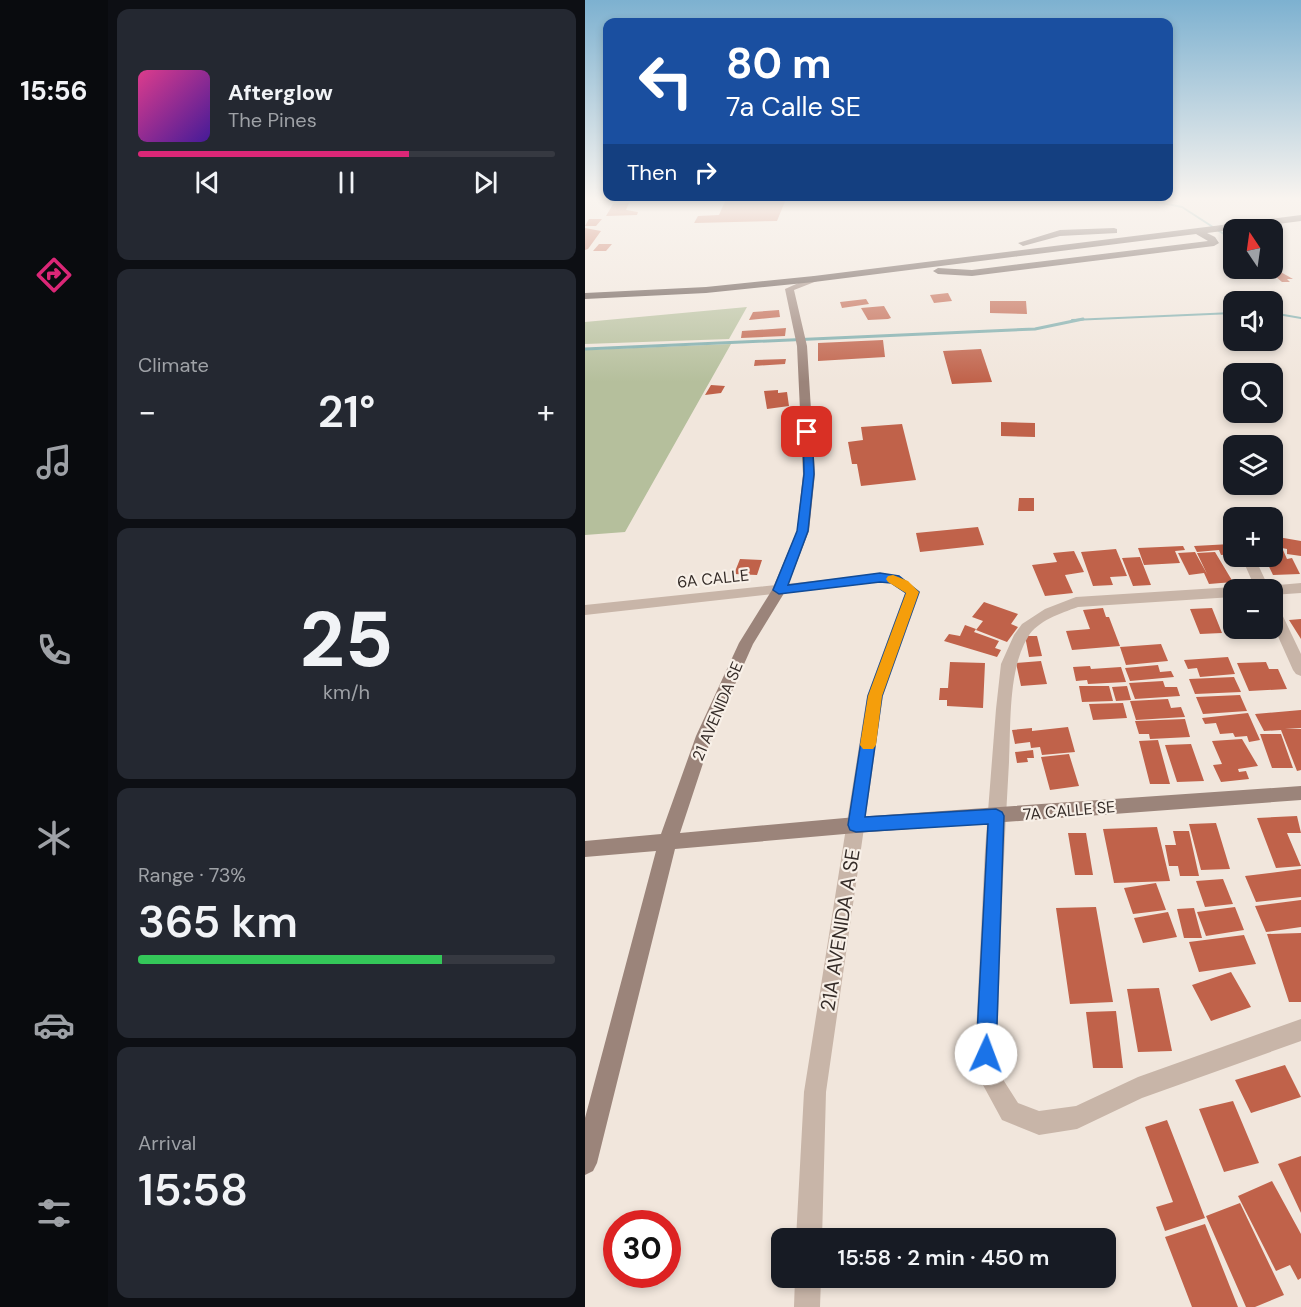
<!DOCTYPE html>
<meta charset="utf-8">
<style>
:root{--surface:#171b24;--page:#242831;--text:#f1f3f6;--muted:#9ea1a6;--line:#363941;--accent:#db2777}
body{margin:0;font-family:"DM Sans",sans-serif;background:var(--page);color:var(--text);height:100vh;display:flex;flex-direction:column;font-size:22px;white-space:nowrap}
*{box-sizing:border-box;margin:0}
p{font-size:20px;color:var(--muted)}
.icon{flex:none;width:33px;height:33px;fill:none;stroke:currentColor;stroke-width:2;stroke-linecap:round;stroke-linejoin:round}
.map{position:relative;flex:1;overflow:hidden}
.drawer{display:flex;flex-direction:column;gap:9px;padding:9px;background:#0d0f14;width:477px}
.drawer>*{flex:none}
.banner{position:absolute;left:18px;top:18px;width:570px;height:183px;border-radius:12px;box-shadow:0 3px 9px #0003;background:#1a4fa0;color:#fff;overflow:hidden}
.needle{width:39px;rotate:347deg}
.fabs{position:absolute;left:638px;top:219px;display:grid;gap:12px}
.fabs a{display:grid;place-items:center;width:60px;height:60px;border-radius:12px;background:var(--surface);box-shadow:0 3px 9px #0003;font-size:30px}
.speed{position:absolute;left:18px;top:1210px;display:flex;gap:12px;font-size:30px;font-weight:700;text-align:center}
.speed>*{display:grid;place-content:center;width:78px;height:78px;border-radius:50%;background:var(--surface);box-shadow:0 3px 9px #0003;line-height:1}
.speed .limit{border:9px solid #d22;background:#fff;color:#111}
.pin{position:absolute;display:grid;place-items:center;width:51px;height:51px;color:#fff;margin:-26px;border-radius:12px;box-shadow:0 3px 9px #0006}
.me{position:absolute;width:66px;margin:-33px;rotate:2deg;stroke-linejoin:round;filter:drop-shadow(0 0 4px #0008)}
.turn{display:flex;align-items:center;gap:21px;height:126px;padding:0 24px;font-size:27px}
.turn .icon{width:78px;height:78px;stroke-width:2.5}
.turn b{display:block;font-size:42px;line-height:51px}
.then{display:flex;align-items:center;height:57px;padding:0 24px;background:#0003;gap:12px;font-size:22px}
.big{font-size:45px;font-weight:600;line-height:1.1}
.drawer .card{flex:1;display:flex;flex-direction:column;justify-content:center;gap:9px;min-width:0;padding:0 21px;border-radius:12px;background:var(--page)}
.drawer .dial{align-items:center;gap:0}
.dial b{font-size:78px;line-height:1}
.song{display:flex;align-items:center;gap:18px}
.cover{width:72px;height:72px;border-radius:9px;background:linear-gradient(135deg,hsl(330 70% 55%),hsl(260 70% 35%))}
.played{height:6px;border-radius:3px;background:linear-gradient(90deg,var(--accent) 65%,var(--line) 65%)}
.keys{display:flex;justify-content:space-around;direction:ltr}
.heat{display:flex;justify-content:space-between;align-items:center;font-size:33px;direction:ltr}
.charge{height:9px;border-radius:4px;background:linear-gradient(90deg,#34c759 73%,var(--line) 0)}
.trip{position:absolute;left:186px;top:1228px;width:345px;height:60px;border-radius:12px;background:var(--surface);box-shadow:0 3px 9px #0003;font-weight:600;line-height:60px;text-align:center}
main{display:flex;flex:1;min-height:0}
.tab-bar{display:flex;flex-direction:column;width:108px;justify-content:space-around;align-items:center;background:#090b0e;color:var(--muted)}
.tab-bar .icon{width:42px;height:42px}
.tab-bar .active{color:var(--accent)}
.tab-bar b{font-size:27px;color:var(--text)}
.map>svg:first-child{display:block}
</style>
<main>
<nav class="tab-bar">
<b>15:56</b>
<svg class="icon active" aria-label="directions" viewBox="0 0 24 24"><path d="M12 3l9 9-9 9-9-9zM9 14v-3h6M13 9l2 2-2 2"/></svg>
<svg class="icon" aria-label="music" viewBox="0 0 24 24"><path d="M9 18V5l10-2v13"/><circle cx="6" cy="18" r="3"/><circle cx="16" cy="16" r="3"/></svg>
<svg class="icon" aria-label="phone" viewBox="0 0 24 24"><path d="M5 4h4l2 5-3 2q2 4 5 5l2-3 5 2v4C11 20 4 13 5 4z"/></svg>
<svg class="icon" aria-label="climate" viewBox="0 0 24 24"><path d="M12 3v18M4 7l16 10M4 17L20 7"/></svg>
<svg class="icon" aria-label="car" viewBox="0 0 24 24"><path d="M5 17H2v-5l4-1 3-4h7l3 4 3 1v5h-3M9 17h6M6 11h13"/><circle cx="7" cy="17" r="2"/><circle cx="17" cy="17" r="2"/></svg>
<svg class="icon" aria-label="filters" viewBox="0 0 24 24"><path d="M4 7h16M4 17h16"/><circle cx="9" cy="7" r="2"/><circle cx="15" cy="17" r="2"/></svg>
</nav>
<section class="drawer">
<div class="card">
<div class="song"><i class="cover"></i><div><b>Afterglow</b><p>The Pines</p></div></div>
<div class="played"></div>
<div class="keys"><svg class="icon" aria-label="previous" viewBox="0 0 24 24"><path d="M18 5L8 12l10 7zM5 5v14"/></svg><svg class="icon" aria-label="pause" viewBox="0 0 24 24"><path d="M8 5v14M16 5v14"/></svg><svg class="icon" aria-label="next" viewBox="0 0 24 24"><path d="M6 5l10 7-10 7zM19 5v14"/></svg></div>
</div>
<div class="card"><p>Climate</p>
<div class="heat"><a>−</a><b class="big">21°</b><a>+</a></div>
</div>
<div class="card dial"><b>25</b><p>km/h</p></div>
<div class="card"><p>Range · 73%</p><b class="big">365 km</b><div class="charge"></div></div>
<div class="card"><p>Arrival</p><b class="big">15:58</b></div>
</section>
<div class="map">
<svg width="716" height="1307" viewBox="0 0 716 1307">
<rect width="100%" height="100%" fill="#f1e6dc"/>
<path fill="#b5bf9c" d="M162 307 144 339 0 344V322Z
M146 344 40 532 0 535V350Z"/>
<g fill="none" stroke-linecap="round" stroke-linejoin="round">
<path stroke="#7cacac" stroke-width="2" d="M557 199 597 207 648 240
M687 313 716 318
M487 320 648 313"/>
<path stroke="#7cacac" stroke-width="3" d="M0 349 450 329 498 319"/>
</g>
<path fill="#c0624a" d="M141 199H201L192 221 109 223 113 216 134 215Z
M44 203 41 210 53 212 52 215 21 216 28 204Z
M4 219H17L11 226H0Z
M0 228 16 231 3 249 0 250Z
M14 244H27L21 251H8Z
M683 270H692L708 279H702L705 282H697Z
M363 293 367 301 349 303 345 295Z
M281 299 284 304 257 308 255 302Z
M405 301H441L442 314 405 313Z
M299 306 306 318 303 319 283 320 276 308Z
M194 310 195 317 164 320 168 312Z
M201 328 200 336 156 338 157 331Z
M298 340 300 357 233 361V343Z
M396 349 407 382 367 384 358 351Z
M201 359 200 364 169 366 170 360Z
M126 385 140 386 136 393 120 395Z
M193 390V393L202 392 204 406 182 409 179 391Z
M416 422 450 423V437L416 436Z
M317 424 331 480 276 486 272 464H267L263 442 278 440 276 427Z
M434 498H449V511H433Z
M393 527 399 545 335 552 331 533Z
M687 536 716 541V556L702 554V549L687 546Z
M646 544 648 554 636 555 634 550 612 552 609 546Z
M598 546 600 550 590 551 595 563 559 565 553 548Z
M531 549 542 576 525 577 528 585 508 586 496 552Z
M687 550H698L702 559 707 558 715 574 688 575 679 556H687Z
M489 551 499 572 480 575 488 593 460 596 447 565 472 562 468 553Z
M610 552 622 574 612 553 630 552 648 582 624 584 619 573 604 575 593 553Z
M555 557 566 585 548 586 537 558Z
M155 559 177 560 172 575 149 574Z
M399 602 433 614 426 624 433 627 422 642 391 630 398 621 387 617Z
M518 608 521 617H524L535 646 487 650 481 631 505 629 498 610Z
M627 608 637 633 615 634 605 609Z
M716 619V639L704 620Z
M380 625 391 629 389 632 414 641 410 648 416 650 412 657 359 641 364 634 375 636Z
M657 628H684L687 636 660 637Z
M440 636H452L457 656 444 657Z
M576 644 583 661 541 665 535 647Z
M643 657 650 674 615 677 612 668 603 669 599 660Z
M456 661 462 684 436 686 431 663Z
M365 662 400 663 398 708 362 706V700H354L355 688H363Z
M681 662 684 669H693L702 689 664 691 652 663Z
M573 665 575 672 586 671 589 677 545 681 540 668Z
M505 666 506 669 536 667 541 682 503 684 502 680 491 681 488 667Z
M649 677 656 692 610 694 604 679Z
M578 681 580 687H592L595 696 550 699 544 683Z
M494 686H524L528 701 497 702Z
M542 686 546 700 531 701 527 687Z
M655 695 662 711 618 714 611 697Z
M583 699 586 708 596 707 600 717 551 720 545 701Z
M538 703 542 718 508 720 504 704Z
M716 710V728L700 729H716V770L712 771 696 730 679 731 670 714Z
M663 713 675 740 664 742 662 736 650 737 648 733 635 734 631 723 620 724 617 718Z
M600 719 605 737 565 739 564 734H554L550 721Z
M483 727 490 752 457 755 455 747 446 748 445 742 430 744 427 730 447 728V731Z
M675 734H696L708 768H687Z
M657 739 673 766 653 769 654 772 661 771 664 779 636 782 628 765 637 764 627 741Z
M573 740 585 784H565L554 741Z
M606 744 619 781 592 782 580 745Z
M448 750 449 758H442L443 762 432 763 430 752Z
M484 754 494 786 465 790 456 757Z
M712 816 716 833H702L716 866 691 868 672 818Z
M631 823 645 869 616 870 604 824Z
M572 827 585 881 529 883 518 829Z
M588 831H604L614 876H595L593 866H584L580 845H591Z
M483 833H501L508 875H490Z
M716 869V897L671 902 660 876Z
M638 879 648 904 620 907 611 881Z
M571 883 581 910 548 914 539 888Z
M716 900V927L681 932 670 906Z
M511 907 528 1002 485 1004 471 908Z
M650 907 659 930 621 936 612 912Z
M609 908 617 938H599L592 909Z
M583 912 592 937 558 943 549 918Z
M716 933V1002H704L682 934Z
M659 935 671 964 614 972 604 942Z
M646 972 666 1007 626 1021 607 985Z
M574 988 587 1051 553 1052 542 989Z
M531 1011 538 1068H508L501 1012Z
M700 1065 716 1097 666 1113 650 1080Z
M648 1101 674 1163 639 1172 614 1109Z
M582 1120 620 1218 580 1231 571 1207 588 1202 560 1127Z
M716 1156V1213L693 1164Z
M687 1181 716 1234V1278L713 1280 705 1265 691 1271 653 1196Z
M655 1203 699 1295 670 1307H661L621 1216Z
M620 1224 653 1307H607L580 1237Z"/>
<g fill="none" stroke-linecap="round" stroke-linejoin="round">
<path fill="#c8b5a8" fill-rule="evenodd" d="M656 556H669L683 586 716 583V593L687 595V590H671Z
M295 574 314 576 335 592 298 696 241 1092 237 1239H211L219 1092 282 696 320 593 306 583 295 582 0 615V605Z
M648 587 653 590H648V597L493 607C476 613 452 621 443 637 423 669 426 725 424 762 418 859 415 957 412 1054L419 1081 433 1103 454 1111 491 1106 553 1077 716 1019V1041L557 1098 492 1129 454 1135 417 1120 398 1085 390 1054 400 850 411 709 416 664 429 635 437 624 460 609 491 597Z
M687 603 694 608 716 654V676L711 674 708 670 687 623Z
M210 1278H236L235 1307H209Z"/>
<path fill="#9b847a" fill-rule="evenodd" d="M229 276 232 277V281L209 290 222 346 230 474 224 531 201 590 168 644 127 736 95 833 271 817 716 786V800L271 833 90 849 12 1163 8 1171 0 1175V1118L71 851 0 857V841L76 834 111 736 154 643 187 590 212 531 218 474 212 346 200 289Z"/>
<path fill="#56453f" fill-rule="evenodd" d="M716 215V221L622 233 630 237 634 243 629 246 387 276 353 274 348 271 353 268 387 270 623 241 611 234 229 282 121 293 0 299V293L121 287 229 276Z
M529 228 532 229V233L475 236 438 246 433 243 475 230Z"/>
</g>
<linearGradient id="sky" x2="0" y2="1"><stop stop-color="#7db1d0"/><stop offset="0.52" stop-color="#f9f4ef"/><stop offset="1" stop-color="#f9f4ef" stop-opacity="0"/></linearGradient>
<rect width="716" height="382" fill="url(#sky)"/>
<path fill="#1a73e8" stroke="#114b97" stroke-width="1.5" d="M218 429 227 432 229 474 223 531 203 585 295 573 314 576 334 592 297 696 280 817 411 809 417 812 419 816 411 1054 409 1061 401 1064 394 1061 391 1054 403 824 271 832 265 830 263 825 283 696 321 593 306 583 295 582 194 594 188 590 212 531 219 474Z"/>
<path fill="#f59e0b" d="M308 575 323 581 334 592 297 696 291 745 288 749H278L275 745 283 696 321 593 303 582 301 579 303 576Z"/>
<g text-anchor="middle" stroke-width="4.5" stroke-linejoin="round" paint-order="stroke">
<g font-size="16" fill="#352c28" stroke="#f8f0e8">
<text transform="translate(128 578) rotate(-6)" y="6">6A CALLE</text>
<text transform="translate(132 711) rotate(-67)" y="6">21 AVENIDA SE</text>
<text transform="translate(484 810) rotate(-5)" y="6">7A CALLE SE</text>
</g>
<g font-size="20" fill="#352c28" stroke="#f8f0e8">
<text transform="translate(255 930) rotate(-81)" y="7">21A AVENIDA A SE</text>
</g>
</g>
</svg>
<div class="fabs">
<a><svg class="needle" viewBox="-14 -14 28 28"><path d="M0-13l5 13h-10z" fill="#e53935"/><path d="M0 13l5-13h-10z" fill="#9ea1a6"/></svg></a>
<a><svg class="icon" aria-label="sound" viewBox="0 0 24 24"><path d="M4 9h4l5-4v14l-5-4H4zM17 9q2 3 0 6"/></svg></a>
<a><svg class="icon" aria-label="search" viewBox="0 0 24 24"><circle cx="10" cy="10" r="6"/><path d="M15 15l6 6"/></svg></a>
<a><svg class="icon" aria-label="layers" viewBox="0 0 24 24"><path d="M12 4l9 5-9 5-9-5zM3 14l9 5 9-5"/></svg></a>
<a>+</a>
<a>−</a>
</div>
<div class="speed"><div class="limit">30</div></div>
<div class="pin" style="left:222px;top:432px;background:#d93025"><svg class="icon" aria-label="arrive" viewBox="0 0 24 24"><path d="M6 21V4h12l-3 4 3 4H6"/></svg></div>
<svg class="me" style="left:401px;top:1054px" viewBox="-20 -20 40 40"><circle r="19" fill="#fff"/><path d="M0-13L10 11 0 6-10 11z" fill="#1a73e8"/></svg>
<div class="trip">15:58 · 2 min · 450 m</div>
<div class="banner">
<div class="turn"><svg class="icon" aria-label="left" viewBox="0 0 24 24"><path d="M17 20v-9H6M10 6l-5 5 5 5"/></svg><div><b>80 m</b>7a Calle SE</div></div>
<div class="then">Then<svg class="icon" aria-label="right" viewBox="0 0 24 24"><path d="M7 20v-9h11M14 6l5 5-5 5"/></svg></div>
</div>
</div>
</main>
